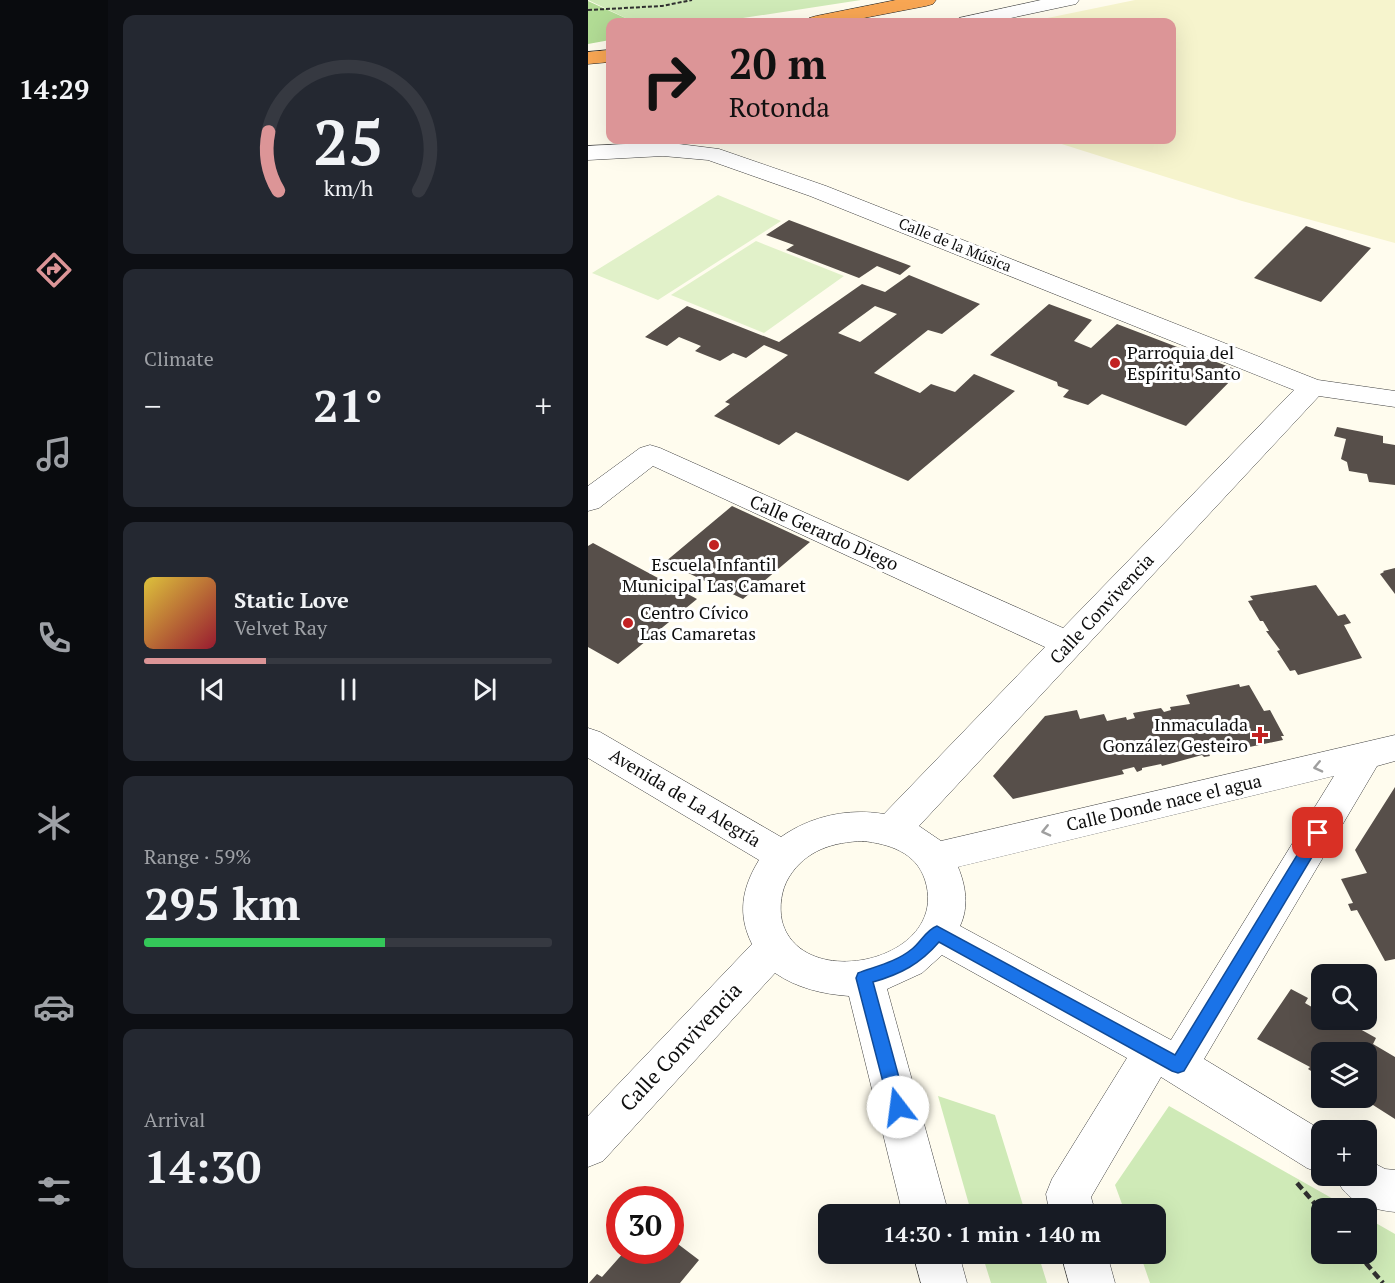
<!DOCTYPE html>
<meta charset="utf-8">
<style>
:root{--surface:#171b24;--page:#242831;--text:#f1f3f6;--muted:#9ea1a6;--line:#363941;--accent:#dc9597}
body{margin:0;font-family:"PT Serif",serif;background:var(--page);color:var(--text);height:100vh;display:flex;flex-direction:column;font-size:22px;white-space:nowrap}
*{box-sizing:border-box;margin:0}
p{font-size:20px;color:var(--muted)}
.icon{flex:none;width:33px;height:33px;fill:none;stroke:currentColor;stroke-width:2;stroke-linecap:round;stroke-linejoin:round}
.map{position:relative;flex:1;overflow:hidden}
.sheet{display:flex;flex-direction:column;gap:15px;padding:15px;background:#0d0f14;width:480px}
.sheet>*{flex:none}
.guide{position:absolute;left:18px;top:18px;width:570px;height:126px;border-radius:12px;box-shadow:0 6px 24px #0002;background:#dc9597;color:#111;overflow:hidden}
.tools{position:absolute;left:723px;top:964px;display:grid;gap:12px}
.tools a{display:grid;place-items:center;width:66px;height:66px;border-radius:12px;background:var(--surface);box-shadow:0 6px 24px #0002;font-size:30px}
.speed{position:absolute;left:18px;top:1186px;display:flex;gap:12px;font-size:30px;font-weight:700;text-align:center}
.speed>*{display:grid;place-content:center;width:78px;height:78px;border-radius:50%;background:var(--surface);box-shadow:0 6px 24px #0002;line-height:1}
.speed .limit{border:9px solid #d22;background:#fff;color:#111}
.pin{position:absolute;display:grid;place-items:center;width:51px;height:51px;color:#fff;margin:-26px;border-radius:12px;box-shadow:0 3px 9px #0006}
.me{position:absolute;width:66px;margin:-33px;rotate:345deg;stroke-linejoin:round;filter:drop-shadow(0 0 4px #0008)}
.turn{display:flex;align-items:center;gap:21px;height:126px;padding:0 24px;font-size:27px}
.turn .icon{width:78px;height:78px;stroke-width:2.5}
.turn b{display:block;font-size:42px;line-height:51px}
.big{font-size:45px;font-weight:700;line-height:1.1}
.sheet .widget{flex:1;display:flex;flex-direction:column;justify-content:center;gap:9px;min-width:0;padding:0 21px;border-radius:12px;background:var(--page)}
.sheet .dial{align-items:center;gap:0}
.dial svg{height:156px;overflow:visible;fill:none;stroke:var(--line);stroke-width:7;stroke-linecap:round;text-anchor:middle}
.dial text{fill:var(--text);stroke:none}
.song{display:flex;align-items:center;gap:18px}
.cover{width:72px;height:72px;border-radius:9px;background:linear-gradient(135deg,hsl(50 70% 55%),hsl(350 70% 35%))}
.played{height:6px;border-radius:3px;background:linear-gradient(90deg,var(--accent) 30%,var(--line) 30%)}
.keys{display:flex;justify-content:space-around;direction:ltr}
.heat{display:flex;justify-content:space-between;align-items:center;font-size:33px;direction:ltr}
.charge{height:9px;border-radius:4px;background:linear-gradient(90deg,#34c759 59%,var(--line) 0)}
.trip{position:absolute;left:230px;top:1204px;width:348px;height:60px;border-radius:12px;background:var(--surface);box-shadow:0 6px 24px #0002;font-weight:700;line-height:60px;text-align:center}
main{display:flex;flex:1;min-height:0}
.dock{display:flex;flex-direction:column;width:108px;justify-content:space-around;align-items:center;background:#090b0e;color:var(--muted)}
.dock .icon{width:42px;height:42px}
.dock .current{color:var(--accent)}
.dock b{font-size:27px;color:var(--text)}
.map>svg:first-child{display:block}
</style>
<main>
<nav class="dock">
<b>14:29</b>
<svg class="icon current" aria-label="directions" viewBox="0 0 24 24"><path d="M12 3l9 9-9 9-9-9zM9 14v-3h6M13 9l2 2-2 2"/></svg>
<svg class="icon" aria-label="music" viewBox="0 0 24 24"><path d="M9 18V5l10-2v13"/><circle cx="6" cy="18" r="3"/><circle cx="16" cy="16" r="3"/></svg>
<svg class="icon" aria-label="phone" viewBox="0 0 24 24"><path d="M5 4h4l2 5-3 2q2 4 5 5l2-3 5 2v4C11 20 4 13 5 4z"/></svg>
<svg class="icon" aria-label="climate" viewBox="0 0 24 24"><path d="M12 3v18M4 7l16 10M4 17L20 7"/></svg>
<svg class="icon" aria-label="car" viewBox="0 0 24 24"><path d="M5 17H2v-5l4-1 3-4h7l3 4 3 1v5h-3M9 17h6M6 11h13"/><circle cx="7" cy="17" r="2"/><circle cx="17" cy="17" r="2"/></svg>
<svg class="icon" aria-label="filters" viewBox="0 0 24 24"><path d="M4 7h16M4 17h16"/><circle cx="9" cy="7" r="2"/><circle cx="15" cy="17" r="2"/></svg>
</nav>
<section class="sheet">
<div class="widget dial"><svg viewBox="0 0 100 80">
<path d="M14 69A42 42 0 1 1 86 69"/>
<path d="M14 69A42 42 0 0 1 9 39" stroke="#dc9597"/>
<text x="50" y="56" font-size="32" font-weight="700">25</text>
<text x="50" y="72" font-size="11">km/h</text>
</svg></div>
<div class="widget"><p>Climate</p>
<div class="heat"><a>−</a><b class="big">21°</b><a>+</a></div>
</div>
<div class="widget">
<div class="song"><i class="cover"></i><div><b>Static Love</b><p>Velvet Ray</p></div></div>
<div class="played"></div>
<div class="keys"><svg class="icon" aria-label="previous" viewBox="0 0 24 24"><path d="M18 5L8 12l10 7zM5 5v14"/></svg><svg class="icon" aria-label="pause" viewBox="0 0 24 24"><path d="M8 5v14M16 5v14"/></svg><svg class="icon" aria-label="next" viewBox="0 0 24 24"><path d="M6 5l10 7-10 7zM19 5v14"/></svg></div>
</div>
<div class="widget"><p>Range · 59%</p><b class="big">295 km</b><div class="charge"></div></div>
<div class="widget"><p>Arrival</p><b class="big">14:30</b></div>
</section>
<div class="map">
<svg width="807" height="1283" viewBox="0 0 807 1283">
<rect width="100%" height="100%" fill="#fffcee"/>
<path fill="#f6f4cd" d="M547 0H807V243L654 201 461 140H584V22H440Z"/>
<path fill="#cfeab7" d="M0 0H273L129 22H46Z
M350 1096 407 1115 438 1215H384Z
M581 1106 763 1209H734V1254H778L779 1218 807 1234V1283H562L552 1254H567V1215H538L527 1185Z
M394 1254H450L459 1283H403Z"/>
<path fill="#b2dc95" d="M0 1 46 22H22V40L0 44Z"/>
<path fill="#e1f1c9" d="M130 195 193 221 70 300 4 273Z
M168 241 256 276 176 333 83 295Z"/>
<path fill="#574f4a" fill-rule="evenodd" d="M201 220 323 266 312 275 289 266 271 278 198 250 206 245 178 235Z
M718 226 783 248 733 302 666 278Z
M321 275 392 304 354 334 340 330 286 373 332 393 343 384 367 392 386 374 427 391 320 481 208 432 191 445 126 416 142 404 137 402 200 355 176 345 158 358 145 353 132 361 107 351 113 346 91 337 79 346 57 337 99 306 191 342 274 284 297 292ZM287 306 309 314 272 342 250 333Z
M461 304 504 320 486 341 503 348 529 324 652 371 598 426 514 394 500 405 475 397 481 390 470 386 469 382 402 355Z
M749 427 795 436V443L807 445V485L781 482 779 474 761 471 759 462 753 459 758 439 746 436Z
M144 506 222 542 155 599 77 562Z
M5 543 109 599 30 664 0 647V546Z
M807 568V594L792 574 796 572 795 571Z
M728 585 750 616 757 614 763 623 756 625 774 658 710 675 707 670 702 671 689 651 692 650 678 631H681L675 621H672L660 601 665 600 662 596Z
M651 684 652 687 661 685 676 711 682 710 696 736H693L695 740 633 753 632 749 620 752 622 756 616 757 614 755 574 766 573 764 554 768V770L549 772 546 767 534 770 536 774 425 799 405 776 457 716 489 710 492 719 516 714 519 721 538 717 539 720 547 718 545 713 573 708 576 712 583 710 582 707 602 704 598 695Z
M807 787V959L797 961 769 910 763 911 760 904 765 903 753 879 779 873 767 850Z
M703 989 720 998 717 1003 734 1013V1020H744L752 1025 756 1020 788 1038 785 1044 807 1057V1119L774 1098H778V1053H734V1078L720 1069 722 1067 669 1039Z
M82 1238 111 1260 92 1283H1L9 1274 14 1277 37 1251H82Z"/>
<g fill="none" stroke-linecap="round" stroke-linejoin="round">
<defs>
<path id="minor" d="M453 0H491L488 4 404 22H368L371 18Z
M75 142 131 149 238 186 730 380 807 391V407L731 396 331 826 353 841 807 735V761L789 766 616 1059 735 1131H734V1174L719 1168 573 1077 503 1197 508 1215H462L458 1194 464 1179 539 1058 354 955 334 973 299 989 361 1215H315L261 996C234 994 209 988 187 973L15 1161 0 1167V1116L164 944C149 914 154 888 171 860L0 758V728L12 732 193 837C223 816 260 808 296 814L457 647 65 466 11 508 0 511V486L52 448 62 445 72 448 475 628 706 390 222 196 120 160 75 156 0 160V146ZM746 776 583 1040 372 926C381 907 378 886 370 867ZM275 841C301 844 328 852 337 880 363 961 213 994 194 921 191 907 193 890 201 877 218 850 245 842 275 841Z
M778 1159 797 1169 807 1170V1212C780 1209 758 1202 747 1176H778Z
M325 1254H371L379 1283H333Z
M473 1254H519L527 1283H481Z"/>
<path id="highway" d="M308 0H348L345 4 338 6 255 22H218L221 18 228 16Z
M22 50V62L0 64V52Z"/>
</defs>
<use href="#minor" stroke="#414141" stroke-width="1"/>
<use href="#highway" stroke="#1f1f1f" stroke-width="1"/>
<path stroke="#303030" stroke-width="2" stroke-dasharray="4 2" stroke-linecap="butt" d="M0 10 74 6 104 0"/>
<path stroke="#303030" stroke-width="4.5" stroke-dasharray="8 4" stroke-linecap="butt" d="M709 1183 734 1212
M770 1254 795 1283"/>
<use href="#minor" fill="#fff" fill-rule="evenodd"/>
<use href="#highway" fill="#f8a653" fill-rule="evenodd"/>
</g>
<defs><path id="oneway-chevron" d="M-2-3.5L2.5 0L-2 3.5" fill="none" stroke-width="1.6" stroke-linecap="round" stroke-linejoin="round" transform="scale(1.5)"/></defs>
<g stroke="#9f9f9f">
<use href="#oneway-chevron" transform="translate(730 767) rotate(167)"/>
<use href="#oneway-chevron" transform="translate(458 831) rotate(167)"/>
</g>
<path fill="#1a73e8" stroke="#114b97" stroke-width="1.5" d="M730 827 736 829 738 833 736 837 596 1071 590 1073 584 1071 351 942C332 964 313 974 285 982L319 1107 316 1113 310 1115 303 1113 268 978 270 973C289 966 308 962 324 949 333 942 338 930 349 926L587 1055 725 829Z"/>
<g fill="#c22222" stroke="#fff" stroke-width="2">
<circle cx="527" cy="363" r="6"/>
<circle cx="126" cy="545" r="6"/>
<circle cx="40" cy="623" r="6"/>
<path d="M669 726h6v6h6v6h-6v6h-6v-6h-6v-6h6z"/>
</g>
<g text-anchor="middle" stroke-width="6" stroke-linejoin="round" paint-order="stroke">
<g font-size="15" fill="#0e0e0e" stroke="#fff">
<text transform="translate(367 245) rotate(22)" y="5">Calle de la Música</text>
</g>
<g font-size="18" fill="#0e0e0e" stroke="#fff" text-anchor="start">
<text x="539" y="359">Parroquia del<tspan x="539" dy="21">Espíritu Santo</tspan></text>
<text x="126" y="571" text-anchor="middle">Escuela Infantil<tspan x="126" dy="21">Municipal Las Camaret</tspan></text>
<text x="52" y="619">Centro Cívico<tspan x="52" dy="21">Las Camaretas</tspan></text>
<text x="660" y="731" text-anchor="end">Inmaculada<tspan x="660" dy="21">González Gesteiro</tspan></text>
</g>
<g font-size="18" fill="#0e0e0e" stroke="#fff">
<text transform="translate(236 533) rotate(24)" y="6">Calle Gerardo Diego</text>
<text transform="translate(514 609) rotate(-47)" y="6">Calle Convivencia</text>
<text transform="translate(97 798) rotate(31)" y="6">Avenida de La Alegría</text>
<text transform="translate(576 803) rotate(-13)" y="6">Calle Donde nace el agua</text>
</g>
<g font-size="21" fill="#0e0e0e" stroke="#fff">
<text transform="translate(93 1047) rotate(-47)" y="7">Calle Convivencia</text>
</g>
</g>
</svg>
<div class="tools">
<a><svg class="icon" aria-label="search" viewBox="0 0 24 24"><circle cx="10" cy="10" r="6"/><path d="M15 15l6 6"/></svg></a>
<a><svg class="icon" aria-label="layers" viewBox="0 0 24 24"><path d="M12 4l9 5-9 5-9-5zM3 14l9 5 9-5"/></svg></a>
<a>+</a>
<a>−</a>
</div>
<div class="speed"><div class="limit">30</div></div>
<div class="pin" style="left:730px;top:833px;background:#d93025"><svg class="icon" aria-label="arrive" viewBox="0 0 24 24"><path d="M6 21V4h12l-3 4 3 4H6"/></svg></div>
<svg class="me" style="left:310px;top:1107px" viewBox="-20 -20 40 40"><circle r="19" fill="#fff"/><path d="M0-13L10 11 0 6-10 11z" fill="#1a73e8"/></svg>
<div class="trip">14:30 · 1 min · 140 m</div>
<div class="guide">
<div class="turn"><svg class="icon" aria-label="right" viewBox="0 0 24 24"><path d="M7 20v-9h11M14 6l5 5-5 5"/></svg><div><b>20 m</b>Rotonda</div></div>
</div>
</div>
</main>
